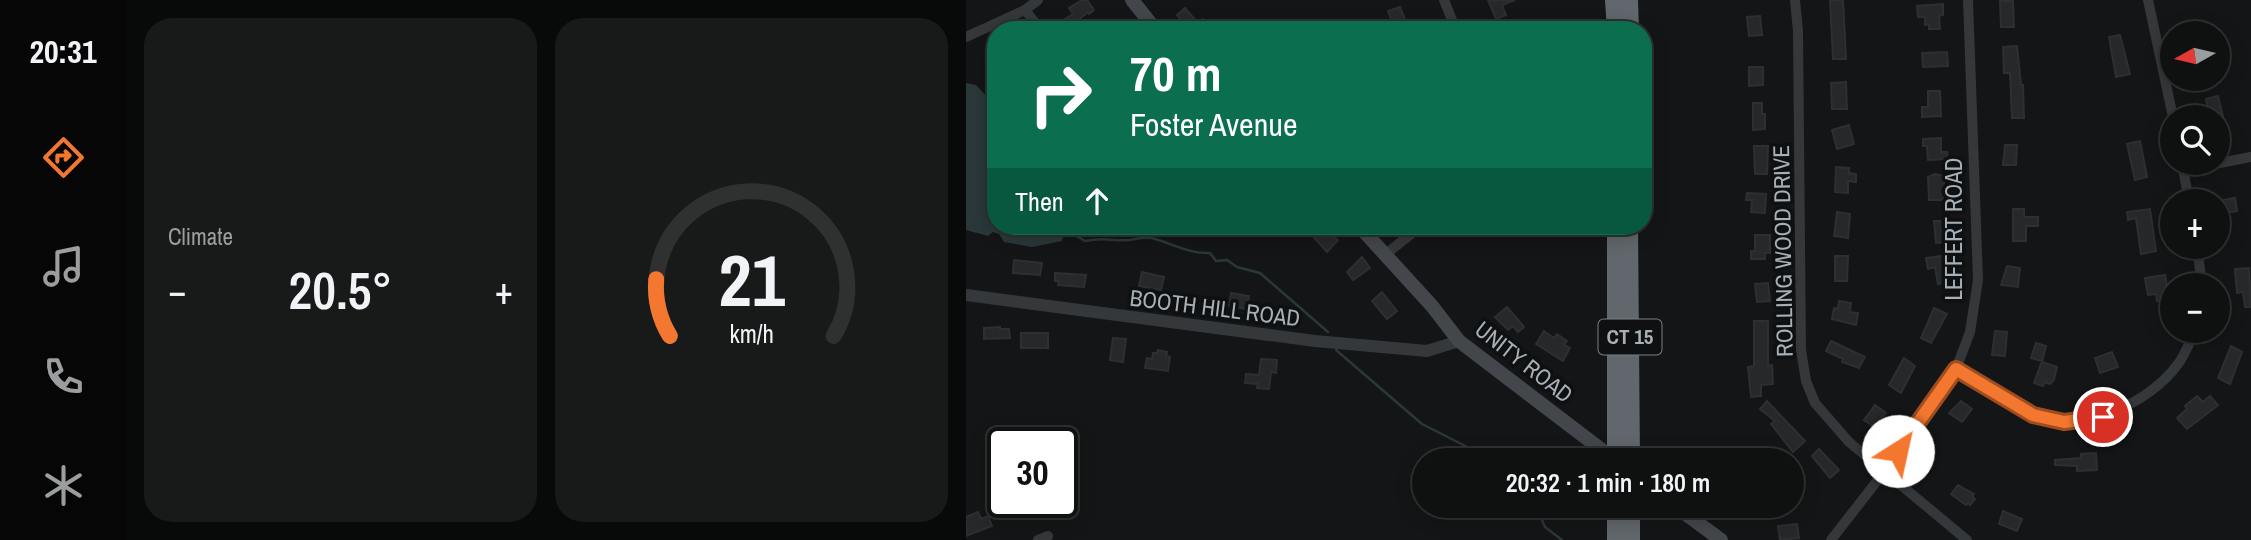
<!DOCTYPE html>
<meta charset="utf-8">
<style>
:root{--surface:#0f1010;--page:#181919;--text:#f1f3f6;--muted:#9b9d9f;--line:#2f3030;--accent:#f4772f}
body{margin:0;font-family:"Archivo Narrow",sans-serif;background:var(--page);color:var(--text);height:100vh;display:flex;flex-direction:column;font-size:26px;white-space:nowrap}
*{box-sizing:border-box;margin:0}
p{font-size:23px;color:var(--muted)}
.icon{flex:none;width:38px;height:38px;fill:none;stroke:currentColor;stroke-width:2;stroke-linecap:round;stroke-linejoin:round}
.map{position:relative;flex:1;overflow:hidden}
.panel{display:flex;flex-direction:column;gap:18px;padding:18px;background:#080909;width:840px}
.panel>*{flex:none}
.banner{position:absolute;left:21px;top:21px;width:665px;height:214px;border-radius:28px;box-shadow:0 4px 18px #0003,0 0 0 2px var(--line);background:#0b6e4f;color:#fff;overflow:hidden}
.needle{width:46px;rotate:262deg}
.controls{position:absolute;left:1194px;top:21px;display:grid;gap:14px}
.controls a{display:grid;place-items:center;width:70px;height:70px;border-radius:50%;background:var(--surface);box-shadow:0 4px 18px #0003,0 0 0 2px var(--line);font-size:35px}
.speed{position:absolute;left:21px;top:427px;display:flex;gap:14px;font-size:35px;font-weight:700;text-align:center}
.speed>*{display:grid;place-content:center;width:91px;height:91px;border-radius:50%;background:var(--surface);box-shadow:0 4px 18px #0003,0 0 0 2px var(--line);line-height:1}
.speed .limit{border:4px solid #111;border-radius:10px;background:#fff;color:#111}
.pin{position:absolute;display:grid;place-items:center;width:60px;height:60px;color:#fff;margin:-30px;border:4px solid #fff;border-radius:50%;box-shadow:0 2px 7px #0007}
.me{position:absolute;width:77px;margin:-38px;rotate:35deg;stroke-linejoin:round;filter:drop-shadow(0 0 5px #0008)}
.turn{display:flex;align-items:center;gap:24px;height:147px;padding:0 28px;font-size:32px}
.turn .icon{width:91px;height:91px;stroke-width:2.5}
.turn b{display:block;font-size:49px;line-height:60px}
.then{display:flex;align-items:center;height:66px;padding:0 28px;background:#0003;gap:14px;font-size:26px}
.big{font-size:52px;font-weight:600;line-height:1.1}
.panel .widget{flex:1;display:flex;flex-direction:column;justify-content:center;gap:10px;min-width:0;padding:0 24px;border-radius:28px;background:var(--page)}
.panel .dial{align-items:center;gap:0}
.dial svg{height:182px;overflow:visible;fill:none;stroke:var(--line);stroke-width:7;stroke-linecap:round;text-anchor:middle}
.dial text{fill:var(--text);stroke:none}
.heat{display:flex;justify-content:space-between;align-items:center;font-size:38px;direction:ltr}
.panel .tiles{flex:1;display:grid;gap:18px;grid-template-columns:repeat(2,1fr)}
.trip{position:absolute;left:446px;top:448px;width:392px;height:70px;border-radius:35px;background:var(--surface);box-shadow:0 4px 18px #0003,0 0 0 2px var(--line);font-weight:600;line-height:70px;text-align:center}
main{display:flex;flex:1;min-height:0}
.tabs{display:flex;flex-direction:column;width:126px;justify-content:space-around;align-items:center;background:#060606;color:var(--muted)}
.tabs .icon{width:49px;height:49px}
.tabs .selected{color:var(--accent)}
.tabs b{font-size:32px;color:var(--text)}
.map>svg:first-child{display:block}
</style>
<main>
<nav class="tabs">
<b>20:31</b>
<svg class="icon selected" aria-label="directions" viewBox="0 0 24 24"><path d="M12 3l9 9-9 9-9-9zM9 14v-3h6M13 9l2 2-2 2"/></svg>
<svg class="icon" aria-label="music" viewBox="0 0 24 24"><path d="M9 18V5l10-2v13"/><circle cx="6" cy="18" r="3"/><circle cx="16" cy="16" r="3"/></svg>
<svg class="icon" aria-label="phone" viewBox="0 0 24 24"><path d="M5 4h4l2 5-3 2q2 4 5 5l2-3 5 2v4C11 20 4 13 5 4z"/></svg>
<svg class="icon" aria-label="climate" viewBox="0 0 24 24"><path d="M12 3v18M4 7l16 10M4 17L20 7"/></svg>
</nav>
<section class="panel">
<div class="tiles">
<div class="widget"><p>Climate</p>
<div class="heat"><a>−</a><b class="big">20.5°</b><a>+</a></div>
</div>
<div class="widget dial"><svg viewBox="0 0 100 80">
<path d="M14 69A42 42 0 1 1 86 69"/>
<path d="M14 69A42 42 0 0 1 8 44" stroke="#f4772f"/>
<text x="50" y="56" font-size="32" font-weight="700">21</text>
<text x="50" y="72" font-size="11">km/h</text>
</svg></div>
</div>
</section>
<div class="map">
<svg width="1285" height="540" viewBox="0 0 1285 540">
<rect width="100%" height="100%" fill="#141516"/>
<path fill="#2a383a" d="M0 83 10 85 22 98 30 96V226H111L97 237 96 241 66 247 38 242 33 234 27 232 22 236 0 230Z"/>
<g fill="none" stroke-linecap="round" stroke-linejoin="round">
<path stroke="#2a383a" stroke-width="2.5" d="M102 231 119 241C138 237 144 241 163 240 170 239 178 237 185 238 206 243 223 254 244 253L250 261 261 260 271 267 294 273 362 332
M370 350 456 424 527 460
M570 506 579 527 596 540"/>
</g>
<path fill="#27282a" stroke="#2e2f32" stroke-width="2" d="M116 0H121L128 10 123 14 122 12 105 26 99 19 107 14 103 8Z
M522 0H549L536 5 540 15 530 19Z
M864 0H877L880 59H867Z
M1034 1H1047L1048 27H1035Z
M977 4V15L973 16 974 29H963V24L959 25V17H952L951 6Z
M434 7 441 24V30H429L422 11Z
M219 8 231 22 237 19 246 30H223L211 15Z
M794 16 796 35 783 36 781 17Z
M1154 35 1164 74 1150 77 1143 37Z
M1051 46 1055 85H1057L1058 118H1046L1044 73H1038L1037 47Z
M981 52 982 66 957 67 956 53Z
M783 67H797V85L783 86Z
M880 82 881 109H866L865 83Z
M962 91H974L975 116 956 117V107H962Z
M1252 96 1257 117H1244L1240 99Z
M787 103H796V114H799V129L787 130Z
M883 125 888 144 871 149 866 130Z
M975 138V152H981L982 159 962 160 961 146H957V139Z
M1174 141 1181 177 1169 180 1161 144Z
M1039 145H1051L1050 165H1037Z
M788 146H802L801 174H789Z
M870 167 883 168V173L890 174V182L882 181V193L869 192Z
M969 174 978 176V200H963L962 177Z
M781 193 800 194 799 213 785 212 786 200H780Z
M1269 198 1271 211 1254 214 1252 201Z
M1047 209H1058V217H1072V226H1060V241H1047Z
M1184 209 1190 251 1175 254 1170 218 1162 220 1161 212Z
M871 212 884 214 882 238 868 236Z
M968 221H981L982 242 970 243Z
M355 226 372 240 361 252 346 235Z
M789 235H804V253H799V259H785V251H789Z
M981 255 985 282 972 284 969 267 962 269 960 258Z
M869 256H882L881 281H869Z
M396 257 404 268 387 280 381 272Z
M48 260 76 263 74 275 47 273Z
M1041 266 1054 268 1052 287 1035 285Z
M1283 268 1285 307H1279L1277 292 1271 293 1269 269Z
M176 272 198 277 195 290 173 286Z
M89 273 120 275 118 287 92 285 93 281H89Z
M1199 275 1203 299 1191 301 1190 294 1182 295 1179 278Z
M802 283 804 301 791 302 789 284Z
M416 292 431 311 421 319 406 301Z
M265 293 283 296 281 309 263 306Z
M873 301 885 303 884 312 892 313 890 325 866 319 868 308 872 309Z
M541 307 558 327 552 332 547 326 542 330 529 317Z
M968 308 981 314 965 343 955 338Z
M788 321H802V366L806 365 807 384 795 385V396L785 397 782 367 788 366Z
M34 327V329H43L44 338 18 339V328Z
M578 331 588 338 591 334 601 341 598 345 604 348 597 361 570 344Z
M1029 331 1041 332 1039 356 1026 355Z
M55 333H82V348H55Z
M147 338 160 339 157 362 144 360Z
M865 341 899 357 893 368 876 362 877 359 860 351Z
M1070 343 1080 346 1076 362 1091 367 1088 380 1084 384 1079 382 1077 386 1068 383 1076 361 1065 358Z
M1265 346 1276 352 1264 384 1252 378Z
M192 350 201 352 200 356 204 357 202 371 179 368 181 358 186 359 187 353H191Z
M1146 352 1152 367 1134 373 1129 358Z
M938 358 949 366 935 393 923 385Z
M295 359 311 360 310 373 305 372 303 389 291 388 292 384 279 383 280 374 293 375Z
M1231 396 1237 402 1244 396 1252 405 1221 429 1211 418 1221 409 1219 406Z
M801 401 839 441 827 452 805 424 809 421 794 409Z
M995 401 1006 409 996 422 983 413Z
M909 405 920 413 908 427 898 420Z
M853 449 873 470 864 478 846 456Z
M1130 453 1131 470 1111 471V466L1089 465V460L1115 458V454Z
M992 485 1008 494 1006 496 1009 499 1004 505 1002 503 1000 505 985 494Z
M1037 511 1056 519 1051 531 1033 524Z
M12 512 15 519 22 516 26 526 0 536V517Z
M831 524 833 538 814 540 812 526Z"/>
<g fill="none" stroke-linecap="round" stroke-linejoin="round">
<path stroke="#35383b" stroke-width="10" d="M478 0 490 30
M829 0 832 31 835 350 840 381 849 403 883 442 1001 540
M1182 0 1207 117
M59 10 75 30
M0 37 59 10 72 0
M1216 163 1223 201
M1218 170 1285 157
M1231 247 1236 285
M420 254 455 226
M990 369C1012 382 1045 408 1069 416 1117 432 1182 405 1212 364 1219 355 1224 341 1229 331
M72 540 82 536
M865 540 918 472 990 369 1004 332 1012 280 1002 0"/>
<path stroke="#35383b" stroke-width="12" d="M0 295 349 341 461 351 493 341"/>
<path stroke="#43474b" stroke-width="14" d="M166 0 190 30
M393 226 466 306 493 341 649 460
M709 506 755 540"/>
<path stroke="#61676c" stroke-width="18" d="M648 0 650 30
M663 0 664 30
M663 226 665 460
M650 460V226
M650 506V540
M665 540V506"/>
</g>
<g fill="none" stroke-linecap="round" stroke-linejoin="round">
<defs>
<path id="route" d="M932 451 990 369 1067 415 1098 422 1137 417"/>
</defs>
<use href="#route" stroke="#9f4d1f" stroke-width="18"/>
<use href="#route" stroke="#f4772f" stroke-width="12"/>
</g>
<g text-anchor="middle" stroke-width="7" stroke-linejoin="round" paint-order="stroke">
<rect fill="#0f1011" stroke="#798084" stroke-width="2" x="632.5" y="319.5" width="63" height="35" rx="5"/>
<g font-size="21" font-weight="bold" fill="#a6b0b6">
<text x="664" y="344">CT 15</text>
</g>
<g font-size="23" fill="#a6b0b6" stroke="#0f1011">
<text transform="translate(988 229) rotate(-90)" y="8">LEFFERT ROAD</text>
<text transform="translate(817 251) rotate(-91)" y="8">ROLLING WOOD DRIVE</text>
<text transform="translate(249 308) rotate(7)" y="8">BOOTH HILL ROAD</text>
<text transform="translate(558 362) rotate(38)" y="8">UNITY ROAD</text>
</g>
</g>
</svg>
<div class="controls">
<a><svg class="needle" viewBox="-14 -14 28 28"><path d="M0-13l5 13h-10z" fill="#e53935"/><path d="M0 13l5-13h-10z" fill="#9b9d9f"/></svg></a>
<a><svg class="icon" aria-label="search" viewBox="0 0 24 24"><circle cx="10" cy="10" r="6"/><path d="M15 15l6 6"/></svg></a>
<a>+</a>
<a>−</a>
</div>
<div class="speed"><div class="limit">30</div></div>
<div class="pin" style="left:1137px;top:417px;background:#d93025"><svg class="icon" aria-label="arrive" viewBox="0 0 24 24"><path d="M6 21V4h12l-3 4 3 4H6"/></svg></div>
<svg class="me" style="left:932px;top:451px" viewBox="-20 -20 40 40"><circle r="19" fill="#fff"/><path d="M0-13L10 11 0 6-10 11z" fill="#f4772f"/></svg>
<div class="trip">20:32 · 1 min · 180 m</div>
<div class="banner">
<div class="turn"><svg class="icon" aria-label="right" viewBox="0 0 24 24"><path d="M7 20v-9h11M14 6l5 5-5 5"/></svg><div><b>70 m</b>Foster Avenue</div></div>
<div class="then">Then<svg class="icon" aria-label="ahead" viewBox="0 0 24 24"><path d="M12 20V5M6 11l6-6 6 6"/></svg></div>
</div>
</div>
</main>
